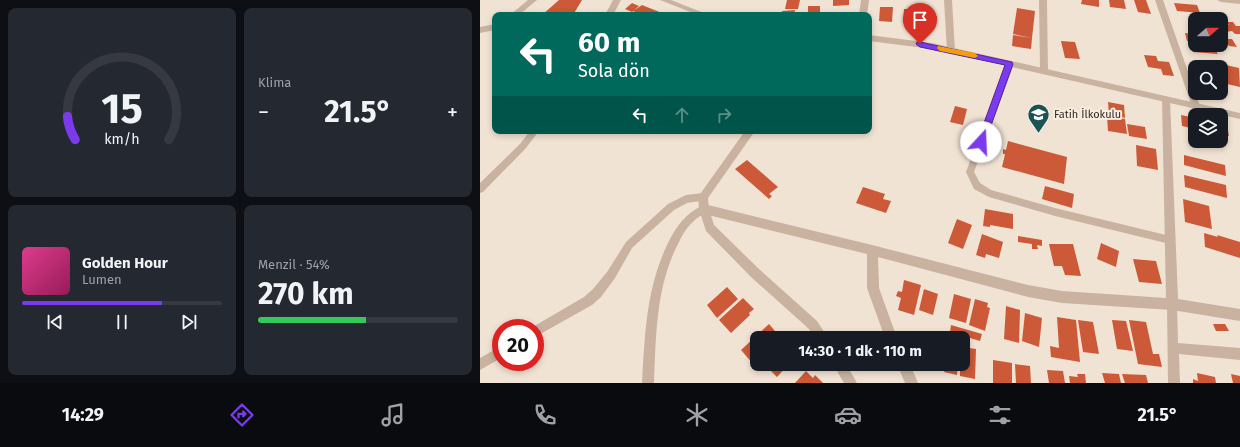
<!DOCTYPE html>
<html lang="tr">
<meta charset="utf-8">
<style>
:root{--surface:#171b24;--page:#242831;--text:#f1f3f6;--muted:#9ea1a6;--line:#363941;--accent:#7c3aed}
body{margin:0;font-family:"Fira Sans",sans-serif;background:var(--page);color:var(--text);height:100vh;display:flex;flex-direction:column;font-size:15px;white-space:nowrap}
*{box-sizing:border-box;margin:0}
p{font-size:13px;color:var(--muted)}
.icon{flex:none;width:22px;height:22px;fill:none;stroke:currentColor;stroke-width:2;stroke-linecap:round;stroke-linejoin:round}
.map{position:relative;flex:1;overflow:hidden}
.drawer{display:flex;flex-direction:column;gap:8px;padding:8px;background:#0d0f14;width:480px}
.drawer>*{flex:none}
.guide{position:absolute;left:12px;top:12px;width:380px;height:122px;border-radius:8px;box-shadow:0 2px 6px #0003;background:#00695c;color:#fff;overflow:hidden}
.needle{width:26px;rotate:69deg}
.controls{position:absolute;left:708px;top:12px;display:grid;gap:8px}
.controls a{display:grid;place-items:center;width:40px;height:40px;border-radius:8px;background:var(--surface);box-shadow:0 2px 6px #0003;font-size:20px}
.speed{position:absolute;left:12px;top:319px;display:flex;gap:8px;font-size:20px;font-weight:700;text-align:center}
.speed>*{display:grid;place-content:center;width:52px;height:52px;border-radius:50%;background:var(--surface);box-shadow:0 2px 6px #0003;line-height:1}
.speed .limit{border:6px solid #d22;background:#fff;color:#111}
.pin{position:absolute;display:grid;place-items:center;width:34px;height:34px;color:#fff;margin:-41px -17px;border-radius:50% 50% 50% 0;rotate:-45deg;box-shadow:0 0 4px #0007}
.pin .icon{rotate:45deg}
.me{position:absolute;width:44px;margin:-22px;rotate:20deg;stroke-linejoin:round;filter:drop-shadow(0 0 3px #0008)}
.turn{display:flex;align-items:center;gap:14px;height:84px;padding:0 20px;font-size:18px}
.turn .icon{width:52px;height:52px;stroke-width:2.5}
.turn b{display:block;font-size:28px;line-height:34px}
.lanes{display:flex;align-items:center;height:38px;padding:0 20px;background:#0003;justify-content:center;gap:20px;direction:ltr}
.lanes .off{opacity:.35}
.big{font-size:30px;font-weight:700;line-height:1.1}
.drawer .card{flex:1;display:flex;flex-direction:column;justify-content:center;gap:6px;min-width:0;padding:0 14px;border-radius:8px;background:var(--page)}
.drawer .dial{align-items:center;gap:0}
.dial svg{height:104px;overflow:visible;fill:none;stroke:var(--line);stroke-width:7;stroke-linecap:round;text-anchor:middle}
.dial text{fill:var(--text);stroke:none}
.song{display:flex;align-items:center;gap:12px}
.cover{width:48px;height:48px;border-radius:6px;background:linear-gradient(135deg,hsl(330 70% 55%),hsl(330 70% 35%))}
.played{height:4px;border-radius:2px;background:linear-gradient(90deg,var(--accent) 70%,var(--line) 70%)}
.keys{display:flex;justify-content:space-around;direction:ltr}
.heat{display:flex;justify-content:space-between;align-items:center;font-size:22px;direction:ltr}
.charge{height:6px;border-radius:3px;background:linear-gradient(90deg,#34c759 54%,var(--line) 0)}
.drawer .tiles{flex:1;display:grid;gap:8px;grid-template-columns:repeat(2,1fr)}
.trip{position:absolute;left:270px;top:331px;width:220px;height:40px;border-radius:8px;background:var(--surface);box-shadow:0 2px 6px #0003;font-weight:700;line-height:40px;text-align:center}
.tab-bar{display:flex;height:64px;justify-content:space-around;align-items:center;background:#090b0e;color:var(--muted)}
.tab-bar .icon{width:28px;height:28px}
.tab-bar .active{color:var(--accent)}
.tab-bar b{font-size:18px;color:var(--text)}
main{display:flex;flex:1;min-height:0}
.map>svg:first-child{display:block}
</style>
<main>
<section class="drawer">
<div class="tiles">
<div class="card dial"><svg viewBox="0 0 100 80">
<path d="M14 69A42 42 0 1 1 86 69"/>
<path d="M14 69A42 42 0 0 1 8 51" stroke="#7c3aed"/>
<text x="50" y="56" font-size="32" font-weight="700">15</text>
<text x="50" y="72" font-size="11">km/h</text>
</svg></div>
<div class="card"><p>Klima</p>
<div class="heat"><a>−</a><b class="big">21.5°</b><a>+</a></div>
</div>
<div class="card">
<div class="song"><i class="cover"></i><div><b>Golden Hour</b><p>Lumen</p></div></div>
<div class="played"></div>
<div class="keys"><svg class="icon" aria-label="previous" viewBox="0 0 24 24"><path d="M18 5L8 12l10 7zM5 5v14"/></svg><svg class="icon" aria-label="pause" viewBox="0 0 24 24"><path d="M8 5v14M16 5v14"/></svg><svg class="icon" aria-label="next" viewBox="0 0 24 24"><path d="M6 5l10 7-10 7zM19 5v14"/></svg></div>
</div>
<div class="card"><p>Menzil · 54%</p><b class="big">270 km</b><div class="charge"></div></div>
</div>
</section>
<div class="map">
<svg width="760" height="383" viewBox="0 0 760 383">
<rect width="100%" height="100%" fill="#f1e3d4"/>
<path fill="#cc5938" d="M79 0H102L93 15 72 13 70 15H62Z
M307 0H320L318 9H305Z
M353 0H369V5L353 6Z
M602 0H619V7L601 4Z
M629 0H644L646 9 630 7Z
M654 0H666L671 14 658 12Z
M152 3 159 6 152 12 145 9Z
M694 3 717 5 720 13 697 11Z
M162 5 187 15H162L153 11Z
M328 6H340V13H337V15H326V12H328Z
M400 7H413L412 22 399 21Z
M537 8 555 11 552 38 533 34Z
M424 9H433V23L423 22Z
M445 9 454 10V16H457V20H454L455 26H446Z
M315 10 314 15H299V12H302V11Z
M746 22H753L756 26H760V34H755L752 31 746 32 741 25H749Z
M713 31H715V42L707 41 705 33 714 34Z
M533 35 552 38 551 49 532 46Z
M745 39H752L757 47 749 46Z
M581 41 595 42 600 59 585 58Z
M709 43 715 44V45H732L738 54 713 52Z
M664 55 676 56 678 61 689 62 694 76 683 75 681 69 668 67Z
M746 65 759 68 760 87 747 84Z
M628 102 644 105 645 118 629 114Z
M475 106 487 109 483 125 470 122Z
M701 115 715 118V129L702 126Z
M627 116 645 119 647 134 628 131Z
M647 124 665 127 667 139 649 136Z
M741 124 747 125 749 136 741 135Z
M528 141 587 157 584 184 522 167 525 154H523V149L526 150Z
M656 145 676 149 678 170 657 166Z
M704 155 745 165 746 176 704 165Z
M267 160 298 187 289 194 292 196 289 199 255 169Z
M704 175 746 185 747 198 705 187Z
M565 186 594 194 592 208 562 199Z
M383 187 405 194 403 199 411 201 406 213 376 203Z
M703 199 729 206 732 229 705 222Z
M505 209 533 214V229L510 225V227L503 226Z
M477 219 492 225 483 249 468 243Z
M724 233 738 237 737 235 760 242V258L725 247Z
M502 234 523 242 519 258 506 254 505 258 496 255Z
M538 236 562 240V246L557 245 558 249H552V244L538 242Z
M621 243 639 251 636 267 617 259Z
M569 244H593L601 276 585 275 582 266H574Z
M653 259 676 261 682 284 659 282Z
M424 280 441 285 434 315 418 310 421 298 416 296 418 291 422 292Z
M247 287 258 299 237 318 227 305Z
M444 289 458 294 453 315 439 310Z
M474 294 491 299 486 323 469 318Z
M263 298 274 309 269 313 270 315 251 333 239 320Z
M495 299 508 303 507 307 510 308 505 331 489 325Z
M526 306 540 310 539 343 524 339Z
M545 313 562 318 559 347 542 341Z
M577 317 596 320 600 362 571 357 570 346 579 348Z
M598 320 613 322 619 354 603 352Z
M632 320 646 321 653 351 637 349Z
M649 320 666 322 673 354H679L682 367 658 364Z
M289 324 301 338H277V362L274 365 261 350Z
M733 324H745L749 331H736Z
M471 325 502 334 500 341 470 332Z
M483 347 496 349 495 379 480 376V364H483Z
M513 360 532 363V383H513Z
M284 364H309L297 377Z
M465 364H478L477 375 464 372Z
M535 364 550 366 551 383H536Z
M567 370 583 371 585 383H569Z
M326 371 333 378 335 375 343 383H315Z
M622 373 639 374 641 383H625Z
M717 373 735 377 736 383H713V379L718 381Z
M597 374H605L606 383H590L589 376 598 377Z
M642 374 666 375 668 383H645Z
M751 374 760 376V383H753Z"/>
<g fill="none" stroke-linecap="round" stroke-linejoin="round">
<path fill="#c9b2a0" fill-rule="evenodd" d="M530 61 534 64 494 172 500 183 511 190 575 208 690 236 693 237 695 240 693 243 690 244 575 216 509 197 494 189 486 172 526 64Z
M50 131H59L46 148 3 192 0 193V183L40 144Z
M223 193 226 194 228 197 226 200 207 203 194 210 152 248 135 278 121 297 112 305 55 337V328H51L104 297 113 289 127 272 146 242 188 204 206 195Z
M224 205 227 206 229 209C226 214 219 216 215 220 208 226 204 232 200 240 176 284 176 334 174 383H162C165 334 166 290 187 245 195 228 206 212 224 205Z
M692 299 696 300 697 304 698 343 760 348V360L699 354 700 383H688L687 304 688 300Z
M21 346V358L0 370V358Z"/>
<path fill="#c9b2a0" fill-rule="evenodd" d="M48 0H57L39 15H30Z
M133 0H141L133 15H125Z
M381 0H389L387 15H379Z
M464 0H472L475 51 471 54 467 51Z
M559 0H567L568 71 564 74 560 71Z
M675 0H683L720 106 719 108 716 109 712 106Z
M737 0H760V4L741 2Z
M15 24V30L0 33V27Z
M686 96 690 99 698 299 760 309V321L692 310 582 303 548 297 398 257 399 288 417 338H405L387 288V254L224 214 220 212 219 209 220 206 224 204 392 245 548 285 582 291 686 298 682 99Z
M417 364H430L438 383H425Z"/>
<path fill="#c9b2a0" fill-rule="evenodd" d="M180 0H191L229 15H218Z
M389 35 452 43 760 113V119L452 49 389 41Z
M265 131H275L228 198 229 209 234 225 279 269 337 321 348 338H335L329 329 271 277 226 231 219 209 218 197Z
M353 364H366L377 383H364Z"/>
</g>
<path fill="#7c3aed" stroke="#51269a" d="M437 42H440L532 62 533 64 504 145H498L497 142 525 65 440 47 436 44Z"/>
<path fill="#f59e0b" d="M458 46 495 53 498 56 495 58 460 51 457 48Z"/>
<defs>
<symbol id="school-pin" viewBox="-11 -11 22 30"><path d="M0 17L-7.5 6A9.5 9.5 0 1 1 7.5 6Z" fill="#185356" stroke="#f9ede0"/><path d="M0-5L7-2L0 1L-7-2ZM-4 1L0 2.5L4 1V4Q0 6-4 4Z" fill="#fff"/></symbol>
</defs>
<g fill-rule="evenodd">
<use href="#school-pin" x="546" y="102" width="25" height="34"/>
</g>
<g text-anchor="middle" stroke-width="4" stroke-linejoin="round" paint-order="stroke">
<g font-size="11" fill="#332824" stroke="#f9ede0" text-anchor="start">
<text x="574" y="118">Fatih İlkokulu</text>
</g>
</g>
</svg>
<div class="controls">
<a><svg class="needle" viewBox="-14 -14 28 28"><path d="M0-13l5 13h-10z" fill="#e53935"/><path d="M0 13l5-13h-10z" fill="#9ea1a6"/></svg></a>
<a><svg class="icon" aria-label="search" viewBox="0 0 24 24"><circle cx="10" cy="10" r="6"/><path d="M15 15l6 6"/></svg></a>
<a><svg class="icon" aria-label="layers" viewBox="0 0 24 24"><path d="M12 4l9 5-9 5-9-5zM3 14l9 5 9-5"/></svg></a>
</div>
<div class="speed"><div class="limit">20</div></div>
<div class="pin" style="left:440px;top:44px;background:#d93025"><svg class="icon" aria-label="arrive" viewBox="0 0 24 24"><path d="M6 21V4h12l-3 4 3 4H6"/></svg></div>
<svg class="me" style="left:501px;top:142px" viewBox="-20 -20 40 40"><circle r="19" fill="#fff"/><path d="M0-13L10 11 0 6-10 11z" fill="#7c3aed"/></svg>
<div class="trip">14:30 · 1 dk · 110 m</div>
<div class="guide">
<div class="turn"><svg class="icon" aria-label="left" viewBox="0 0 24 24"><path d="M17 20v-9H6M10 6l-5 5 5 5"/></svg><div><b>60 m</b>Sola dön</div></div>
<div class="lanes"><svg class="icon" aria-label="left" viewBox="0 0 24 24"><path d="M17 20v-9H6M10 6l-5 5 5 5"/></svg><svg class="icon off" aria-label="ahead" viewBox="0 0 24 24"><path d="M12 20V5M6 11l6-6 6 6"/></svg><svg class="icon off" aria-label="right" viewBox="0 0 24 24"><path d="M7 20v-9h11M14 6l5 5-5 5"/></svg></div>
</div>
</div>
</main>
<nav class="tab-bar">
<b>14:29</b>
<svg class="icon active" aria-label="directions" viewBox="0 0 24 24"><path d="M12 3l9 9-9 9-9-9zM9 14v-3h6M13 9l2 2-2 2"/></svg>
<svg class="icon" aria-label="music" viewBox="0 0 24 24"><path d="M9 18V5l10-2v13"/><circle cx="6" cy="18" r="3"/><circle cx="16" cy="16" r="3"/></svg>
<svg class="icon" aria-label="phone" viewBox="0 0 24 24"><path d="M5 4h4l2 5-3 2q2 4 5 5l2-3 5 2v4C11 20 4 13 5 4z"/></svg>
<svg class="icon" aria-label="climate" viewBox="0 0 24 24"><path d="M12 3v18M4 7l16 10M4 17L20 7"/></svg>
<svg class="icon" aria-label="car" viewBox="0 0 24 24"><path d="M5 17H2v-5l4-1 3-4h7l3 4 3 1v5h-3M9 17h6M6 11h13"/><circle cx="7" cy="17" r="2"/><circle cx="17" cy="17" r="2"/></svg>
<svg class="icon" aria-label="filters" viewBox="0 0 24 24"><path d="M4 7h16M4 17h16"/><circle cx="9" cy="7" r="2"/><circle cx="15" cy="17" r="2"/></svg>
<b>21.5°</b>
</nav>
